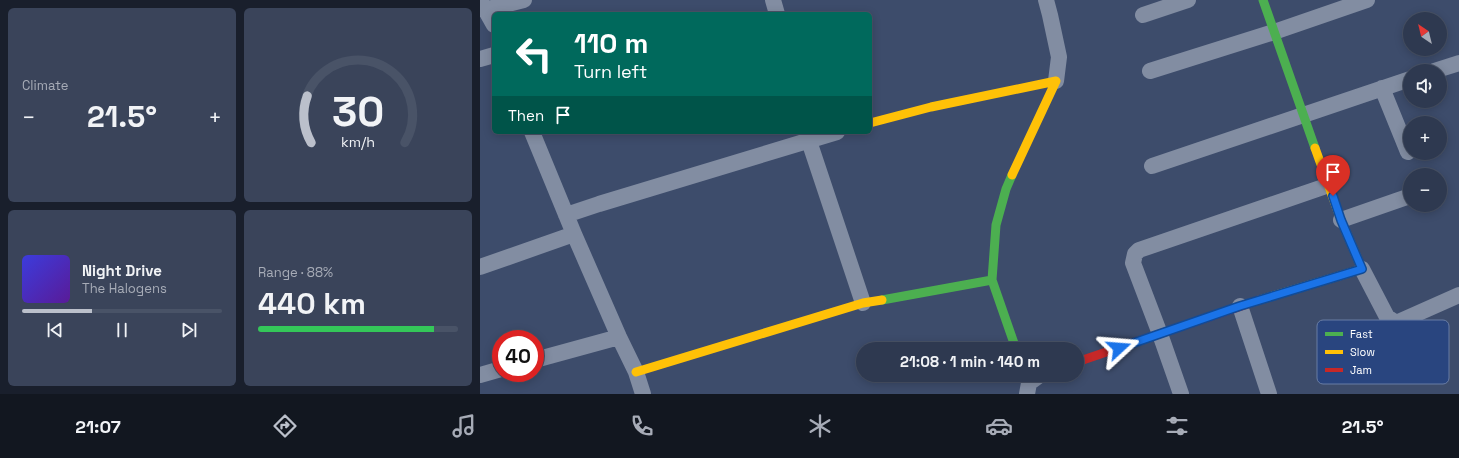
<!DOCTYPE html>
<meta charset="utf-8">
<style>
:root{--surface:#2e3950;--page:#3a445a;--text:#f1f3f6;--muted:#a7acb7;--line:#495367;--accent:#bbc0cb}
body{margin:0;font-family:"Space Grotesk",sans-serif;background:var(--page);color:var(--text);height:100vh;display:flex;flex-direction:column;font-size:15px;white-space:nowrap}
*{box-sizing:border-box;margin:0}
p{font-size:13px;color:var(--muted)}
.icon{flex:none;width:22px;height:22px;fill:none;stroke:currentColor;stroke-width:2;stroke-linecap:round;stroke-linejoin:round}
.map{position:relative;flex:1;overflow:hidden}
.details{display:flex;flex-direction:column;gap:8px;padding:8px;background:#191f2c;width:480px}
.details>*{flex:none}
.guide{position:absolute;left:12px;top:12px;width:380px;height:122px;border-radius:6px;box-shadow:0 2px 10px #0003,0 0 0 1px var(--line);background:#00695c;color:#fff;overflow:hidden}
.needle{width:26px;rotate:325deg}
.tools{position:absolute;left:923px;top:12px;display:grid;gap:8px}
.tools a{display:grid;place-items:center;width:44px;height:44px;border-radius:50%;background:var(--surface);box-shadow:0 2px 10px #0003,0 0 0 1px var(--line);font-size:20px}
.speed{position:absolute;left:12px;top:330px;display:flex;gap:8px;font-size:20px;font-weight:700;text-align:center}
.speed>*{display:grid;place-content:center;width:52px;height:52px;border-radius:50%;background:var(--surface);box-shadow:0 2px 10px #0003,0 0 0 1px var(--line);line-height:1}
.speed .limit{border:6px solid #d22;background:#fff;color:#111}
.pin{position:absolute;display:grid;place-items:center;width:34px;height:34px;color:#fff;margin:-41px -17px;border-radius:50% 50% 50% 0;rotate:-45deg;box-shadow:0 0 4px #0007}
.pin .icon{rotate:45deg}
.me{position:absolute;width:44px;margin:-22px;rotate:71deg;stroke-linejoin:round;filter:drop-shadow(0 0 3px #0008)}
.turn{display:flex;align-items:center;gap:14px;height:84px;padding:0 16px;font-size:18px}
.turn .icon{width:52px;height:52px;stroke-width:2.5}
.turn b{display:block;font-size:28px;line-height:34px}
.then{display:flex;align-items:center;height:38px;padding:0 16px;background:#0003;gap:8px;font-size:15px}
.big{font-size:30px;font-weight:600;line-height:1.1}
.details .widget{flex:1;display:flex;flex-direction:column;justify-content:center;gap:6px;min-width:0;padding:0 14px;border-radius:6px;background:var(--page)}
.details .dial{align-items:center;gap:0}
.dial svg{height:104px;overflow:visible;fill:none;stroke:var(--line);stroke-width:7;stroke-linecap:round;text-anchor:middle}
.dial text{fill:var(--text);stroke:none}
.song{display:flex;align-items:center;gap:12px}
.cover{width:48px;height:48px;border-radius:6px;background:linear-gradient(135deg,hsl(240 70% 55%),hsl(270 70% 35%))}
.played{height:4px;border-radius:2px;background:linear-gradient(90deg,var(--accent) 35%,var(--line) 35%)}
.keys{display:flex;justify-content:space-around;direction:ltr}
.heat{display:flex;justify-content:space-between;align-items:center;font-size:22px;direction:ltr}
.charge{height:6px;border-radius:3px;background:linear-gradient(90deg,#34c759 88%,var(--line) 0)}
.details .tiles{flex:1;display:grid;gap:8px;grid-template-columns:repeat(2,1fr)}
.trip{position:absolute;left:376px;top:342px;width:228px;height:40px;border-radius:20px;background:var(--surface);box-shadow:0 2px 10px #0003,0 0 0 1px var(--line);font-weight:600;line-height:40px;text-align:center}
.menu{display:flex;height:64px;justify-content:space-around;align-items:center;background:#121720;color:var(--muted)}
.menu .icon{width:28px;height:28px}
.menu .selected{color:var(--accent)}
.menu b{font-size:18px;color:var(--text)}
main{display:flex;flex:1;min-height:0}
.map>svg:first-child{display:block}
</style>
<main>
<section class="details">
<div class="tiles">
<div class="widget"><p>Climate</p>
<div class="heat"><a>−</a><b class="big">21.5°</b><a>+</a></div>
</div>
<div class="widget dial"><svg viewBox="0 0 100 80">
<path d="M14 69A42 42 0 1 1 86 69"/>
<path d="M14 69A42 42 0 0 1 11 33" stroke="#bbc0cb"/>
<text x="50" y="56" font-size="32" font-weight="700">30</text>
<text x="50" y="72" font-size="11">km/h</text>
</svg></div>
<div class="widget">
<div class="song"><i class="cover"></i><div><b>Night Drive</b><p>The Halogens</p></div></div>
<div class="played"></div>
<div class="keys"><svg class="icon" aria-label="previous" viewBox="0 0 24 24"><path d="M18 5L8 12l10 7zM5 5v14"/></svg><svg class="icon" aria-label="pause" viewBox="0 0 24 24"><path d="M8 5v14M16 5v14"/></svg><svg class="icon" aria-label="next" viewBox="0 0 24 24"><path d="M6 5l10 7-10 7zM19 5v14"/></svg></div>
</div>
<div class="widget"><p>Range · 88%</p><b class="big">440 km</b><div class="charge"></div></div>
</div>
</section>
<div class="map">
<svg width="979" height="394" viewBox="0 0 979 394">
<rect width="100%" height="100%" fill="#3d4c6b"/>
<g fill="none" stroke-linecap="round" stroke-linejoin="round">
<path stroke="#828da2" stroke-width="16" d="M293 0 297 14
M566 0 570 15 579 57 576 81
M1 2 14 25
M4 10 44 0
M663 15 708 0
M0 59 14 55
M670 71 794 32 887 0
M954 71 979 63
M902 88 928 152
M52 132 94 234 139 337 156 372 163 394
M326 132 383 303
M672 166 930 79
M86 215 119 204 357 132
M861 220 930 196
M0 267 94 234
M882 269 907 317 916 323 979 295
M760 306 789 394
M55 360 139 337
M0 375 21 369
M547 394 549 383 560 375
M701 394 680 334 653 263 655 254 659 250 849 185"/>
<path stroke="#4caf50" stroke-width="9" d="M783 0 835 148
M532 175 526 189 516 225 512 280 536 349
M402 300 512 280"/>
<path stroke="#ffc107" stroke-width="9" d="M390 123 451 107 576 81 532 175
M779 300 882 269 861 220 835 148
M156 372 383 303 402 300"/>
<path stroke="#c62828" stroke-width="9" d="M597 362 779 300"/>
</g>
<g fill="none" stroke-linecap="round" stroke-linejoin="round">
<defs>
<path id="route" d="M639 348 760 306 882 269 861 220 853 196"/>
</defs>
<use href="#route" stroke="#114b97" stroke-width="10"/>
<use href="#route" stroke="#1a73e8" stroke-width="7"/>
</g>
<rect x="837" y="320" width="132" height="64" rx="6" fill="#29457f" stroke="#697da5" stroke-width="1"/>
<rect x="845" y="332" width="18" height="4" fill="#4caf50"/>
<rect x="845" y="350" width="18" height="4" fill="#ffc107"/>
<rect x="845" y="368" width="18" height="4" fill="#c62828"/>
<g font-size="11" fill="#fff">
<text x="870" y="338">Fast</text>
<text x="870" y="356">Slow</text>
<text x="870" y="374">Jam</text>
</g>
</svg>
<div class="tools">
<a><svg class="needle" viewBox="-14 -14 28 28"><path d="M0-13l5 13h-10z" fill="#e53935"/><path d="M0 13l5-13h-10z" fill="#a7acb7"/></svg></a>
<a><svg class="icon" aria-label="sound" viewBox="0 0 24 24"><path d="M4 9h4l5-4v14l-5-4H4zM17 9q2 3 0 6"/></svg></a>
<a>+</a>
<a>−</a>
</div>
<div class="speed"><div class="limit">40</div></div>
<div class="pin" style="left:853px;top:196px;background:#d93025"><svg class="icon" aria-label="arrive" viewBox="0 0 24 24"><path d="M6 21V4h12l-3 4 3 4H6"/></svg></div>
<svg class="me" style="left:639px;top:348px" viewBox="-20 -20 40 40"><path d="M0-17L14 15 0 8-14 15z" fill="#1a73e8" stroke="#fff" stroke-width="4"/></svg>
<div class="trip">21:08 · 1 min · 140 m</div>
<div class="guide">
<div class="turn"><svg class="icon" aria-label="left" viewBox="0 0 24 24"><path d="M17 20v-9H6M10 6l-5 5 5 5"/></svg><div><b>110 m</b>Turn left</div></div>
<div class="then">Then<svg class="icon" aria-label="arrive" viewBox="0 0 24 24"><path d="M6 21V4h12l-3 4 3 4H6"/></svg></div>
</div>
</div>
</main>
<nav class="menu">
<b>21:07</b>
<svg class="icon selected" aria-label="directions" viewBox="0 0 24 24"><path d="M12 3l9 9-9 9-9-9zM9 14v-3h6M13 9l2 2-2 2"/></svg>
<svg class="icon" aria-label="music" viewBox="0 0 24 24"><path d="M9 18V5l10-2v13"/><circle cx="6" cy="18" r="3"/><circle cx="16" cy="16" r="3"/></svg>
<svg class="icon" aria-label="phone" viewBox="0 0 24 24"><path d="M5 4h4l2 5-3 2q2 4 5 5l2-3 5 2v4C11 20 4 13 5 4z"/></svg>
<svg class="icon" aria-label="climate" viewBox="0 0 24 24"><path d="M12 3v18M4 7l16 10M4 17L20 7"/></svg>
<svg class="icon" aria-label="car" viewBox="0 0 24 24"><path d="M5 17H2v-5l4-1 3-4h7l3 4 3 1v5h-3M9 17h6M6 11h13"/><circle cx="7" cy="17" r="2"/><circle cx="17" cy="17" r="2"/></svg>
<svg class="icon" aria-label="filters" viewBox="0 0 24 24"><path d="M4 7h16M4 17h16"/><circle cx="9" cy="7" r="2"/><circle cx="15" cy="17" r="2"/></svg>
<b>21.5°</b>
</nav>
